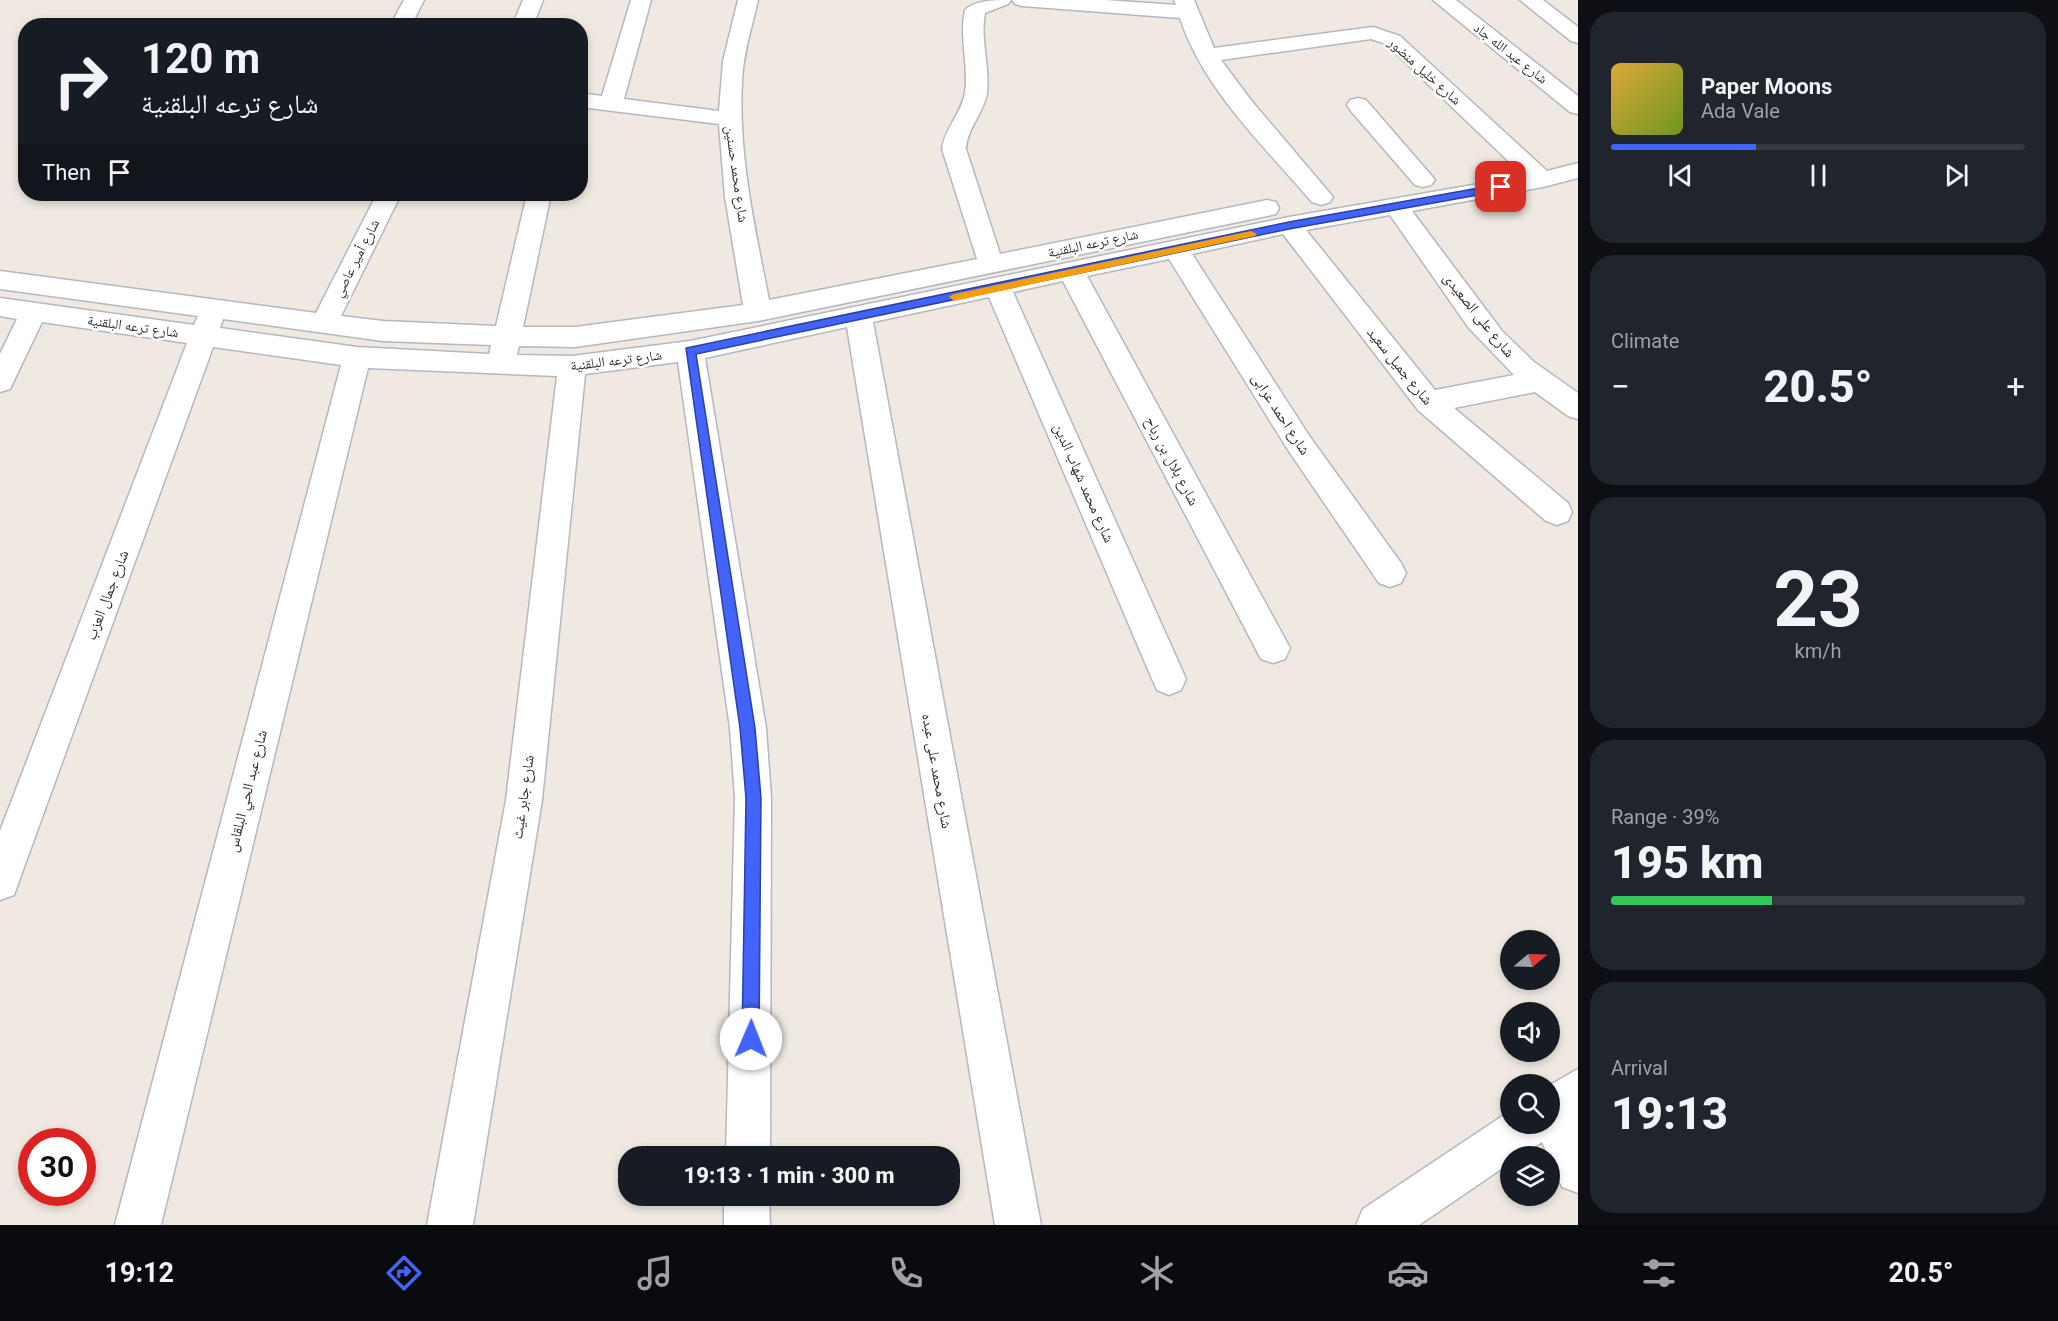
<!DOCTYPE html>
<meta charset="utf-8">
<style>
:root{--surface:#171b24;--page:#20242c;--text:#f1f3f6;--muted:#9ea1a6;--line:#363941;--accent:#4264fb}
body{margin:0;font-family:Roboto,"Noto Naskh Arabic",sans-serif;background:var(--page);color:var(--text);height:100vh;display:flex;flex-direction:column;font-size:22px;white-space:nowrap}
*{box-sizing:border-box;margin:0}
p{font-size:20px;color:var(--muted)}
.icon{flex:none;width:33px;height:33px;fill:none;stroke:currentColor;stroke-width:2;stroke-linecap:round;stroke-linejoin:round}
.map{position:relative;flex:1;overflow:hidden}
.side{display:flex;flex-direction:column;gap:12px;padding:12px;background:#0d0f14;width:480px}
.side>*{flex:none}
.hud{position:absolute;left:18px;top:18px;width:570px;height:183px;border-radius:24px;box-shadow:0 3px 9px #0003;background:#171b24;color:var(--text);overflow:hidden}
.needle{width:39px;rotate:71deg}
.fabs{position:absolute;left:1500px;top:930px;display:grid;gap:12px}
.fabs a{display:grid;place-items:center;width:60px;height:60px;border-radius:50%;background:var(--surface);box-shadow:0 3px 9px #0003;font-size:30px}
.speed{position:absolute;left:18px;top:1128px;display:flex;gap:12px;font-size:30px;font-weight:700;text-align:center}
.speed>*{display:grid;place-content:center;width:78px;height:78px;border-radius:50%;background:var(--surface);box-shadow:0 3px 9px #0003;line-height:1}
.speed .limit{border:9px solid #d22;background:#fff;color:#111}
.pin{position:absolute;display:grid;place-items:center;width:51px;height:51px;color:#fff;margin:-26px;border-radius:12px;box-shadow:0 3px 9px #0006}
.me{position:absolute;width:66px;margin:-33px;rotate:1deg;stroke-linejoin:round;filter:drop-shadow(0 0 4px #0008)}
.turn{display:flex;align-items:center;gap:21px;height:126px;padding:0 24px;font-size:27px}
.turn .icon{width:78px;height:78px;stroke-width:2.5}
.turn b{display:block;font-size:42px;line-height:51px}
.then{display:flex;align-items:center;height:57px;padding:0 24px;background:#0003;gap:12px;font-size:22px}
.big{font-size:45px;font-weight:800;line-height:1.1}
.side .widget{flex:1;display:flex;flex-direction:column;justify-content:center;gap:9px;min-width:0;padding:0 21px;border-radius:24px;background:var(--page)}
.side .dial{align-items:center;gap:0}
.dial b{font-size:78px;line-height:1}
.song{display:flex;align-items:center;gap:18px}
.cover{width:72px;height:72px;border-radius:9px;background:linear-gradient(135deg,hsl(40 70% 55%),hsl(80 70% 35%))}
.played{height:6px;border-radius:3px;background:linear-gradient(90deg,var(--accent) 35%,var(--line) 35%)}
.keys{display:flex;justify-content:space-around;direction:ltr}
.heat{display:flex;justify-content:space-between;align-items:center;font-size:33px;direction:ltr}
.charge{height:9px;border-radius:4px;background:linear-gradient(90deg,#34c759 39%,var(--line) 0)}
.trip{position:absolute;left:618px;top:1146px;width:342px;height:60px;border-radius:24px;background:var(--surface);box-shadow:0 3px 9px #0003;font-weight:800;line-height:60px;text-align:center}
.menu{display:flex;height:96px;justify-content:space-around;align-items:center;background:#090b0e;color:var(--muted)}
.menu .icon{width:42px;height:42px}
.menu .active{color:var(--accent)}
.menu b{font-size:27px;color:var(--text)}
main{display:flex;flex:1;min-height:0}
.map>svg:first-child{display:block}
</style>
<main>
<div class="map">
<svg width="1578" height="1225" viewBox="0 0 1578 1225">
<rect width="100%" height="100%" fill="#efe9e1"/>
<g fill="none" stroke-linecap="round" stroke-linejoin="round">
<defs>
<path id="minor" d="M404 0H424L411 26H390Z
M523 0H543L533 26H512Z
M631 0H651L624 99 719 111 723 61 738 0H758C752 27 743 54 742 81 738 155 755 228 769 300L977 259 942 149C945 128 961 114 965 93 969 66 959 37 965 10 975 0 996 0 1011 0L1008 4 985 13C980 39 990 66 987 93 984 113 967 128 966 149L1000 254 1267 200 1276 202 1279 208 1276 214 1267 216 758 321 575 347 519 346 517 355 572 356 690 341 1289 217 1524 176 1386 44 1371 39 1221 60 1250 99 1333 197 1330 202 1321 205 1312 202C1265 147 1203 89 1180 18L1022 6 1015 4 1012 0H1105L1176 5 1174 0H1194L1214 48 1373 27 1400 36 1547 171 1578 163V178L1543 187 1412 211 1502 331 1534 362 1578 393V419L1568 416 1535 392 1454 408 1568 503 1572 512 1568 521 1557 525 1546 521 1418 410 1283 234 1192 254 1310 437 1401 563 1406 573 1401 583 1390 587 1379 583 1290 453 1169 259 1087 276 1290 648 1285 659 1273 663 1261 659 1063 281 1013 292 1186 679 1181 690 1169 695 1157 690 1152 679 989 297 873 322 1041 1225H995L847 327 705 358 766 728 771 798 770 1156H726L735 798 730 728 678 362 585 374 542 800 473 1225H427L506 800 557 376 368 368 161 1225H115L341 365 213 347 19 881 14 895 0 900V831L187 343 42 322 10 389 0 392V354L17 319 0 316V298L194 325 198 316 0 289V271L316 313 377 194H401L341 316 383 321 496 326 527 194H551L523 327H575L743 305 725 197 719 124 580 107V93L602 96ZM1390 215 1468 327 1514 375 1435 390 1306 230ZM223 319 383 341 491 345 489 354 357 347 220 328Z
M1433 0H1456L1578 96V114L1570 112Z
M1520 0H1543L1578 27V43L1571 41Z
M1358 98 1366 100 1431 175 1435 180 1431 185 1423 187 1415 185 1350 110 1347 105 1350 100Z
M1578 1069V1193L1562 1187 1542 1142 1520 1156H1510V1163L1419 1225H1356L1363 1209 1510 1111V1124H1550V1085Z
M724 1196H769L770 1225H724Z"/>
</defs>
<use href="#minor" stroke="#b4b7c1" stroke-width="3"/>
<use href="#minor" fill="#fff" fill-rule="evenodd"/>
</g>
<path fill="#4264fb" stroke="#2b41a3" stroke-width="1.5" d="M1501 184 1505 185V190L1289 229 696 354 755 728 761 798 759 1039 757 1045 751 1048 744 1045 742 1039 746 798 740 728 686 348 1289 222Z"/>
<path fill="#f59e0b" d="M1251 231 1257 234 1255 236 954 301 949 297 954 294Z"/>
<g text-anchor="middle" stroke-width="5" stroke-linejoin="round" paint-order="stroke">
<g font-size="14" fill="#2e2e2e" stroke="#fff">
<text transform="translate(1511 53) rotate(38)" y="5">شارع عبد الله جاد</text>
<text transform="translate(1425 71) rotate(42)" y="5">شارع خليل منضور</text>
<text transform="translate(737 174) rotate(82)" y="5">شارع محمد حسنين</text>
<text transform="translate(1093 243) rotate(-12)" y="5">شارع ترعه البلقنية</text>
<text transform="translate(356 258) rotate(-63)" y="5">شارع أمير عاصي</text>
<text transform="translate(133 326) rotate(8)" y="5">شارع ترعه البلقنية</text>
<text transform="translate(616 360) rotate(-7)" y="5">شارع ترعه البلقنية</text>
</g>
<g font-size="15" fill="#2e2e2e" stroke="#fff">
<text transform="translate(1479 315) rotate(51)" y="5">شارع على الصعيدى</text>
<text transform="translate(1400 366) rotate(51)" y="5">شارع جميل سعيد</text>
<text transform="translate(1281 414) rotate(57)" y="5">شارع احمد عرابى</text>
<text transform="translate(1172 461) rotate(62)" y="5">شارع بلال بن رباح</text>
<text transform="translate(1084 483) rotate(66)" y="5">شارع محمد شهاب الدين</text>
<text transform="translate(107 595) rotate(-69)" y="5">شارع جمال العزب</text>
<text transform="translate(937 771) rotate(80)" y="5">شارع محمد على عبده</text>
<text transform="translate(247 791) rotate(-76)" y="5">شارع عبد الحي البلقاس</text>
<text transform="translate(523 797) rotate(-82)" y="5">شارع جابر غيث</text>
</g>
</g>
</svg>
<div class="fabs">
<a><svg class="needle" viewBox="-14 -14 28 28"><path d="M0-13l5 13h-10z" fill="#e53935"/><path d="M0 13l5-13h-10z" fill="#9ea1a6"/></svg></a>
<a><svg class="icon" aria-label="sound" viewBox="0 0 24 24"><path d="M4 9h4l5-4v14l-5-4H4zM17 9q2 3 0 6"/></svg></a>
<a><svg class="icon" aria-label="search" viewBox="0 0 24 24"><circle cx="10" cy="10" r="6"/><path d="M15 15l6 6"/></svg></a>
<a><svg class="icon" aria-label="layers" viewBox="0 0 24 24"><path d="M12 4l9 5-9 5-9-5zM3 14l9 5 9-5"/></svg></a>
</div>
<div class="speed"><div class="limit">30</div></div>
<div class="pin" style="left:1501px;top:187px;background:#d93025"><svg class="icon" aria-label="arrive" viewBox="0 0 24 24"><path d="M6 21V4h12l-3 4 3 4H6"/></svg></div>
<svg class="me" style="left:751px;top:1039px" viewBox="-20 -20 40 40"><circle r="19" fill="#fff"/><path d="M0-13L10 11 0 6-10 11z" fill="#4264fb"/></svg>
<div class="trip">19:13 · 1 min · 300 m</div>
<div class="hud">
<div class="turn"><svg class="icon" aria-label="right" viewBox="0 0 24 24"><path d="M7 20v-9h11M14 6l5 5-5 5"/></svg><div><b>120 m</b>شارع ترعه البلقنية</div></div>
<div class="then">Then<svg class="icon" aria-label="arrive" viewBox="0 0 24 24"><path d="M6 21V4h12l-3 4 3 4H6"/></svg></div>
</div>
</div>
<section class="side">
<div class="widget">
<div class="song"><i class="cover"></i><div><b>Paper Moons</b><p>Ada Vale</p></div></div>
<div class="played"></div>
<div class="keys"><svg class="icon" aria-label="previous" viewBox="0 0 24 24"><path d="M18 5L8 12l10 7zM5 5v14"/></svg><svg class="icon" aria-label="pause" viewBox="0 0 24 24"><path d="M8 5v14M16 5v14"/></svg><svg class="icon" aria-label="next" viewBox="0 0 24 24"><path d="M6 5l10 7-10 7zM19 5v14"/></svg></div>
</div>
<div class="widget"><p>Climate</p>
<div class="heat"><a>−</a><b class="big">20.5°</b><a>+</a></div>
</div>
<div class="widget dial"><b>23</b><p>km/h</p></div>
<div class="widget"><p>Range · 39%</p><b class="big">195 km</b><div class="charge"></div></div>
<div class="widget"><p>Arrival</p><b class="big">19:13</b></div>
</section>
</main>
<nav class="menu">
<b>19:12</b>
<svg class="icon active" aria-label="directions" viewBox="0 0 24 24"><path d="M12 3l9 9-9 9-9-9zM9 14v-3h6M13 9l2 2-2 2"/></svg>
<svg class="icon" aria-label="music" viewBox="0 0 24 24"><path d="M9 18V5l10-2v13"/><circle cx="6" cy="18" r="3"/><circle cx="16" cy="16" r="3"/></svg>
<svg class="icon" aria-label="phone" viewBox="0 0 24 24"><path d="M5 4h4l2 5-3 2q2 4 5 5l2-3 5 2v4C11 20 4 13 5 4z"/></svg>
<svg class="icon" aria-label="climate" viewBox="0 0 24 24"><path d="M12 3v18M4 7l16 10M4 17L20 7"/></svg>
<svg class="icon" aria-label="car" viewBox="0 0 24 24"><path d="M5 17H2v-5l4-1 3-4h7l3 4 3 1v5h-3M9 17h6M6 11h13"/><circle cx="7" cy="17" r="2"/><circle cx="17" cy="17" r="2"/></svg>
<svg class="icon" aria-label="filters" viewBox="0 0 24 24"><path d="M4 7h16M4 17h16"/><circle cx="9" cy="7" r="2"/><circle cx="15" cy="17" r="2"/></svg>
<b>20.5°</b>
</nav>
